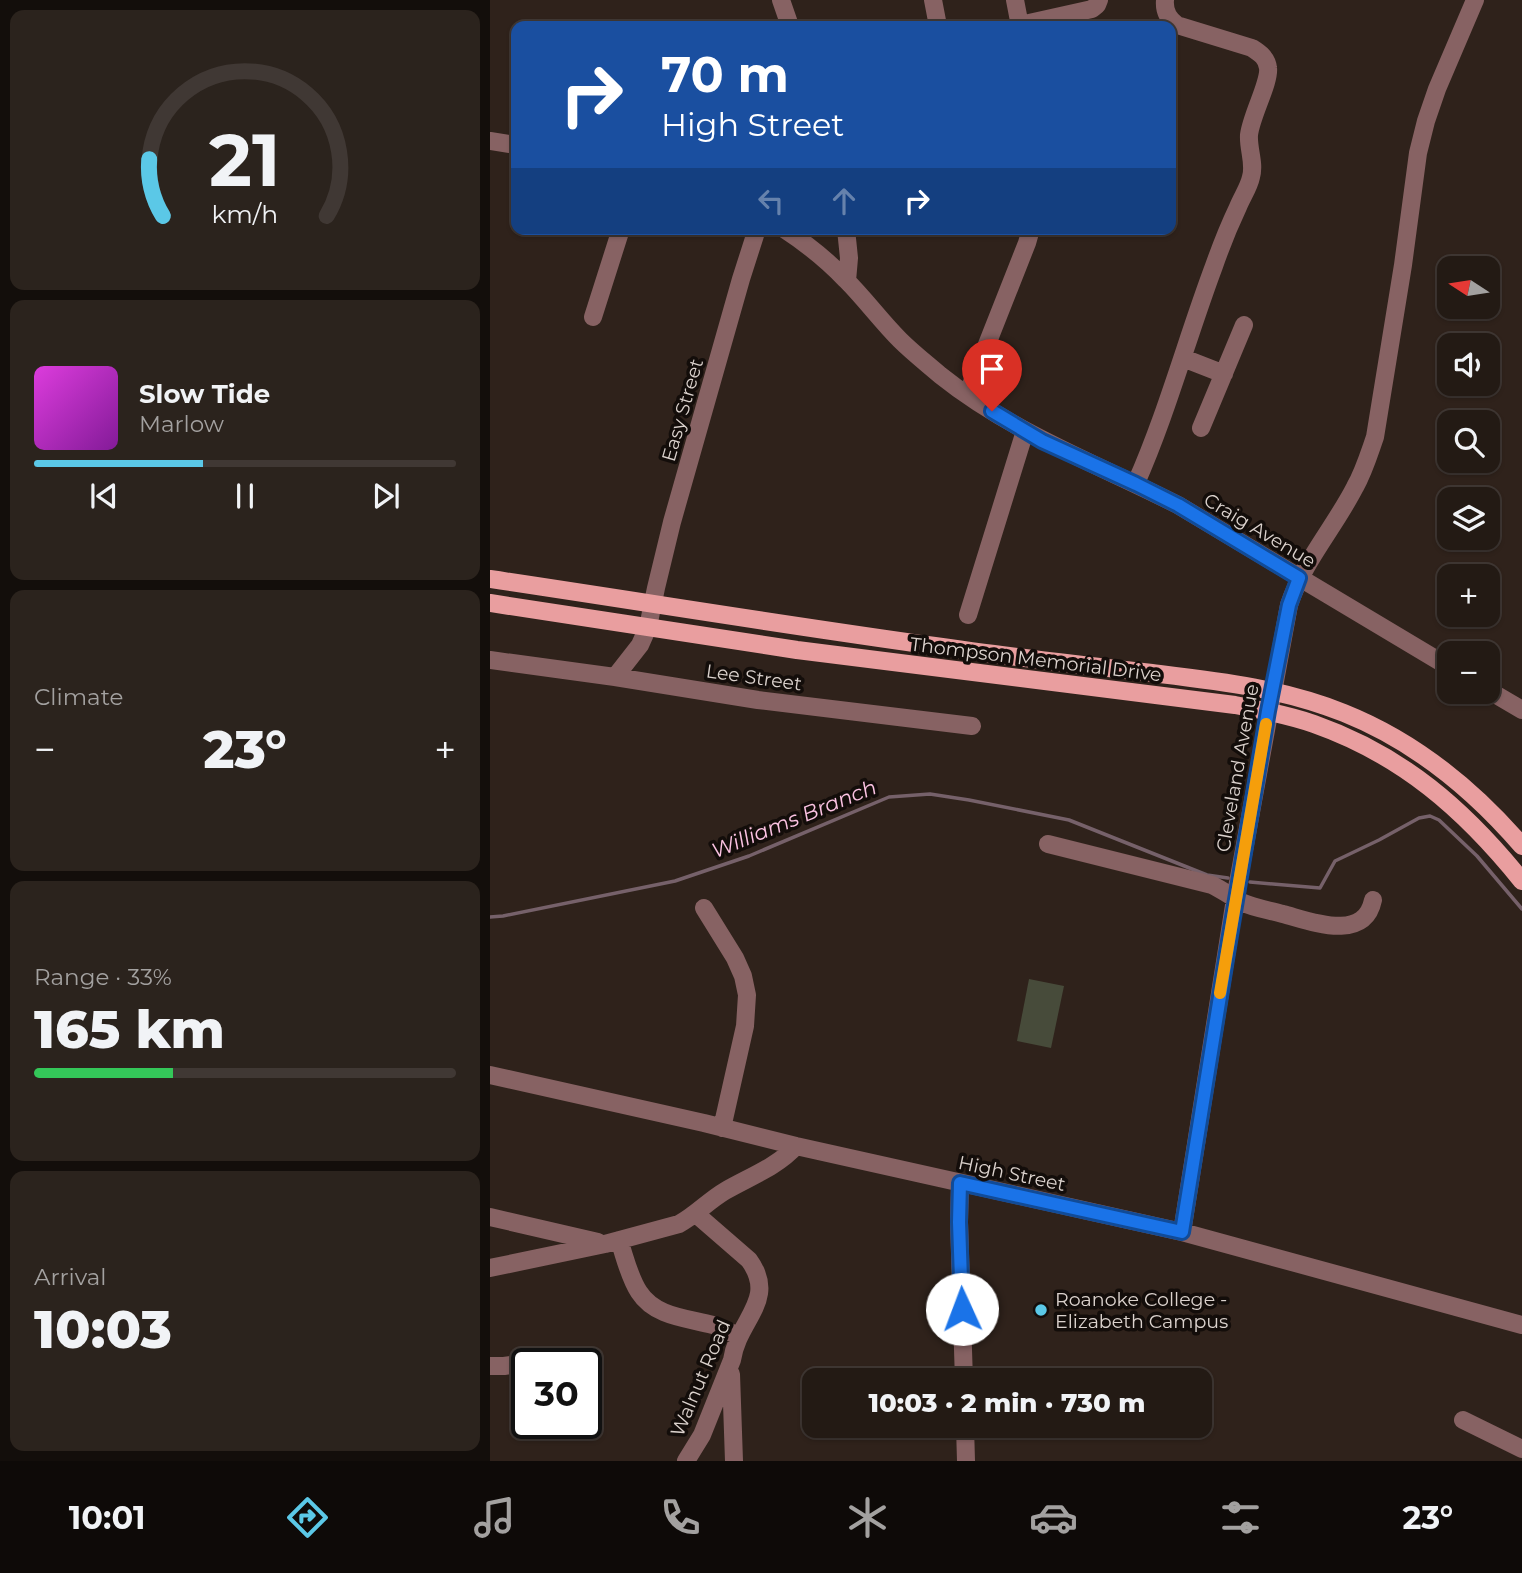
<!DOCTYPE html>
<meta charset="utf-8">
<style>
:root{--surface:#231a14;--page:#2b231d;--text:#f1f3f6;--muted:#a3a1a0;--line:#403834;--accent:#5bc8e7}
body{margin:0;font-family:Montserrat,sans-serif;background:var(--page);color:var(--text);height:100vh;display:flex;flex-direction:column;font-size:26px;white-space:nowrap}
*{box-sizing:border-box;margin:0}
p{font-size:23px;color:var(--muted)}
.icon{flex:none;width:38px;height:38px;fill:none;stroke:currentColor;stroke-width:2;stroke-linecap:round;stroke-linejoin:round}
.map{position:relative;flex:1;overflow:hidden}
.drawer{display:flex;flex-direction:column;gap:10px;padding:10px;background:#130e0b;width:490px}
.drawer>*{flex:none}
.hud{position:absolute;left:21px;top:21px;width:665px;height:214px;border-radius:14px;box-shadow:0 2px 5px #0004,0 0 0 2px var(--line);background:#1a4fa0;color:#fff;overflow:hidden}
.needle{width:46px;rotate:282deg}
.buttons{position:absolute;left:947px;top:256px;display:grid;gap:14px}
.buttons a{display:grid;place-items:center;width:63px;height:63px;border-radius:14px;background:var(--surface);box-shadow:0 2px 5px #0004,0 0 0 2px var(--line);font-size:35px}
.speed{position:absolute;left:21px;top:1348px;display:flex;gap:14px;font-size:35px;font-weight:700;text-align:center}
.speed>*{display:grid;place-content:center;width:91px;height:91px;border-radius:50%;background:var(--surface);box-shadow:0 2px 5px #0004,0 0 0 2px var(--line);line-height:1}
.speed .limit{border:4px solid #111;border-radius:10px;background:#fff;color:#111}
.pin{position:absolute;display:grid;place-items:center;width:60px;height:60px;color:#fff;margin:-72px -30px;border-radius:50% 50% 50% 0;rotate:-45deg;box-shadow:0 0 7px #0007}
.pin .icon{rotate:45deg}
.me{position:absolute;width:77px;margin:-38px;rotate:358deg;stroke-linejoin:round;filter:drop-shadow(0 0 5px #0008)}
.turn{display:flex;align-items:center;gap:24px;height:147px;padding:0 35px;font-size:32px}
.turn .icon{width:91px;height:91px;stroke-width:2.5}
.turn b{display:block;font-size:49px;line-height:60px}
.lanes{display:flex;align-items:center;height:66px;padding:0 35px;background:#0003;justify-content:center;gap:35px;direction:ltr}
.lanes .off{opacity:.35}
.big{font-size:52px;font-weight:800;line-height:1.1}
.drawer .widget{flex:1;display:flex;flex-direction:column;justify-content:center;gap:10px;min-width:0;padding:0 24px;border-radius:14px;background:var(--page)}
.drawer .dial{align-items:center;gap:0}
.dial svg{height:182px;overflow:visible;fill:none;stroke:var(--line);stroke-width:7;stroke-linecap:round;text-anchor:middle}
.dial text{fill:var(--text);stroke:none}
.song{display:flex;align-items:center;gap:21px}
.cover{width:84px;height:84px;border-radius:10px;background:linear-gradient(135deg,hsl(300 70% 55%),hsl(290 70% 35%))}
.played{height:7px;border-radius:4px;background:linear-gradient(90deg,var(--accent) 40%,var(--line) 40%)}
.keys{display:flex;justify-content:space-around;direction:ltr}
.heat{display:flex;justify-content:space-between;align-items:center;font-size:38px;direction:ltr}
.charge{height:10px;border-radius:5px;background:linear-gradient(90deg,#34c759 33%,var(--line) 0)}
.trip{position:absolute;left:312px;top:1368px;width:410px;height:70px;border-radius:14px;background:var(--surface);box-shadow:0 2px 5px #0004,0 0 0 2px var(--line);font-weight:800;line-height:70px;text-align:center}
.tab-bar{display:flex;height:112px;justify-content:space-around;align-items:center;background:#0e0a08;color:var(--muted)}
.tab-bar .icon{width:49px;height:49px}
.tab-bar .active{color:var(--accent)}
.tab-bar b{font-size:32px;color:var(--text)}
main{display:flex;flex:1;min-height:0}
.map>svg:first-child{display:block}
</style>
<main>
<section class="drawer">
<div class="widget dial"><svg viewBox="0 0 100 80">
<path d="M14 69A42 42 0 1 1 86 69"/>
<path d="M14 69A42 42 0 0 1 8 44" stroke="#5bc8e7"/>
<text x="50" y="56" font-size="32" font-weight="700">21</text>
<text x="50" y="72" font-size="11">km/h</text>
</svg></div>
<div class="widget">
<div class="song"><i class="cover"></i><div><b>Slow Tide</b><p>Marlow</p></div></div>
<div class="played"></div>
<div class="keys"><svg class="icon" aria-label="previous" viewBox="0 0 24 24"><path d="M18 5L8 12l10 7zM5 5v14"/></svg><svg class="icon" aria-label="pause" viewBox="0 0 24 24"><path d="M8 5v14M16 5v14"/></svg><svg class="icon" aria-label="next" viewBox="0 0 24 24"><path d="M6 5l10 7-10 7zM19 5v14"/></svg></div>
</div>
<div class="widget"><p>Climate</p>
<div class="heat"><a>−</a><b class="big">23°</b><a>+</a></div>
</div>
<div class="widget"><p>Range · 33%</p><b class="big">165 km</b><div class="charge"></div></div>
<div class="widget"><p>Arrival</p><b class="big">10:03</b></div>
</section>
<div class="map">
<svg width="1032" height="1461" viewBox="0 0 1032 1461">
<rect width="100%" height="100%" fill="#2f221b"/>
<path fill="#474b3a" d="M539 979 574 986 561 1048 527 1041Z"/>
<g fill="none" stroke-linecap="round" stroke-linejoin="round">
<path stroke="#76616a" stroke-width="3.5" d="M760 882 830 888 845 861 889 840 929 818 940 816 949 820 987 856 1032 909
M0 917 13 916 185 881 259 856 399 797 440 794 479 800 579 820 717 875 738 878"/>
<path stroke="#876263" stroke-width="18" d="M291 0 300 26
M443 0 448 26
M525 0 530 26
M530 25 602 9 607 5 609 0
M0 141 26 145
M267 229 251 279 182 522 166 588 158 627 150 645 125 677 268 700 482 726
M294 229C317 244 337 260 356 280 375 299 391 321 410 340 422 352 436 363 450 375 521 432 607 464 688 505L959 667
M356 229 359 258 357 281
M103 317 131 229
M693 358 734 374
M477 395 537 243 541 229
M711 428 754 325
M646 483C677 413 697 338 724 266 731 246 739 226 748 207 752 197 759 187 761 177 765 163 758 149 759 135 761 116 780 82 778 68 777 58 770 53 762 48L687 25C678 19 674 11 675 0
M478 615 535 431
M0 660 125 677
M998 690 1032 710
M558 844 722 885C733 890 741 897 751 902 764 908 779 910 793 914 820 921 874 943 883 900
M214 908 245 958 253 976 257 995 255 1026 232 1128
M0 1075 214 1123 306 1146 692 1232 1032 1325
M470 1183 469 1222 474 1381
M0 1217 108 1242
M692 1232 745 899 799 605C813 562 844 528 865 487 874 471 879 454 885 437L913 265 928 153 936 121 947 89 985 0
M129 1240C135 1257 139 1277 149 1292 165 1317 197 1318 223 1325 232 1328 240 1332 248 1336
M0 1268 115 1244 189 1224C206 1215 218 1201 235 1191 259 1177 287 1167 306 1146
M0 1366H14L54 1360
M241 1374 244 1461
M973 1420 1032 1449
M475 1426 476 1461
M196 1461 212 1435 242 1360C248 1319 288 1300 259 1260L206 1214"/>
<path stroke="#e99e9f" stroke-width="18" d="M0 579C168 604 336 632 504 654 557 661 609 667 662 673 728 681 792 688 854 713 924 741 983 789 1032 846
M0 603 307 650 745 705C772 710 798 715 824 724 912 755 974 809 1032 881"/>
</g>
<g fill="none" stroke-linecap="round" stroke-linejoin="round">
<defs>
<path id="route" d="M472 1309 469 1222 470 1183 692 1232 737 953 778 711 799 605 809 578 688 505 646 484 552 441 502 411"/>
</defs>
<use href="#route" stroke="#114b97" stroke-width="18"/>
<use href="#route" stroke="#1a73e8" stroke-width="12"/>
<path stroke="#f59e0b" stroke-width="12" d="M730 993 776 724"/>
</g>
<circle fill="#5bc8e7" stroke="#130d0a" stroke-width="2.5" cx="551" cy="1310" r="7"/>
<g text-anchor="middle" stroke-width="7" stroke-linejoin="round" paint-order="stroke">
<g font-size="19" fill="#dbd2cd" stroke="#130d0a">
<text transform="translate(192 410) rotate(-74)" y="7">Easy Street</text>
<text transform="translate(770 530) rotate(31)" y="7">Craig Avenue</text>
<text transform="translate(546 659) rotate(7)" y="7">Thompson Memorial Drive</text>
<text transform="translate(264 677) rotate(8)" y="7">Lee Street</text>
<text transform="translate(747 768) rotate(-80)" y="7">Cleveland Avenue</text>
<text transform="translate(522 1173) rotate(12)" y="7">High Street</text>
<text transform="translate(210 1378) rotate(-67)" y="7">Walnut Road</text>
</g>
<g font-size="19" fill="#dbd2cd" stroke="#130d0a" text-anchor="start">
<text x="565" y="1306">Roanoke College -<tspan x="565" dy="22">Elizabeth Campus</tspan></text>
</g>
<g font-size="21" font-style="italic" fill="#fcc3e3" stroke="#130d0a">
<text transform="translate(304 819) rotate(-22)" y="7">Williams Branch</text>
</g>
</g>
</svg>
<div class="buttons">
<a><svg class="needle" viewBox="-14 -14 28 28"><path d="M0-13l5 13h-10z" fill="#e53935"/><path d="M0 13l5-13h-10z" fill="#a3a1a0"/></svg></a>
<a><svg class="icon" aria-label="sound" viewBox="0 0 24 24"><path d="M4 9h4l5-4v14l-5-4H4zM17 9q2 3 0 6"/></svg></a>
<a><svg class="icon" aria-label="search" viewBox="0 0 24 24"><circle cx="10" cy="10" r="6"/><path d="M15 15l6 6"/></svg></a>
<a><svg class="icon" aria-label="layers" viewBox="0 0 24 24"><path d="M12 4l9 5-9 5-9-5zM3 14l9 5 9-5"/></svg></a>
<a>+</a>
<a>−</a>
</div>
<div class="speed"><div class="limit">30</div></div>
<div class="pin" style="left:502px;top:411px;background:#d93025"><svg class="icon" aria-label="arrive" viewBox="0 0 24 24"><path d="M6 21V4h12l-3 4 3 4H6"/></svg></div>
<svg class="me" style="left:472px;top:1309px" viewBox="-20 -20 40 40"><circle r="19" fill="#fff"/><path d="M0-13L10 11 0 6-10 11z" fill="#1a73e8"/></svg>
<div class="trip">10:03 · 2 min · 730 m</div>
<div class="hud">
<div class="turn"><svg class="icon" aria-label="right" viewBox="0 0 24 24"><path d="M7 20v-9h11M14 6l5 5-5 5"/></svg><div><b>70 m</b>High Street</div></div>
<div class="lanes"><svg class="icon off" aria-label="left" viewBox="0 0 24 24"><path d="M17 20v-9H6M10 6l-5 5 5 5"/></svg><svg class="icon off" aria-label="ahead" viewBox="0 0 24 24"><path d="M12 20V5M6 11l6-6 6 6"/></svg><svg class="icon" aria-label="right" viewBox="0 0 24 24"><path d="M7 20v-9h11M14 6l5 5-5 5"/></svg></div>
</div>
</div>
</main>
<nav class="tab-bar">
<b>10:01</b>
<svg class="icon active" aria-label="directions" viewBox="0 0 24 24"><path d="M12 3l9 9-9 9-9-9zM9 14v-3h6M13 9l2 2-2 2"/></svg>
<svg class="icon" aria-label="music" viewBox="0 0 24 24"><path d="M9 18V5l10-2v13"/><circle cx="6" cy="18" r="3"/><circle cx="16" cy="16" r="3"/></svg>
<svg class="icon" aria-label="phone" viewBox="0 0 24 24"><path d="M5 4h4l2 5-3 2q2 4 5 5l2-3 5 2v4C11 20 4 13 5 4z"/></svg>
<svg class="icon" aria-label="climate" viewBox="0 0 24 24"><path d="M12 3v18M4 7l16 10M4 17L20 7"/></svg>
<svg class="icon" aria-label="car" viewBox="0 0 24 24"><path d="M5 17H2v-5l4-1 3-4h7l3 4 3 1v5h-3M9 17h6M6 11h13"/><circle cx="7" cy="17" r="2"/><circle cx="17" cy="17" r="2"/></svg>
<svg class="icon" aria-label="filters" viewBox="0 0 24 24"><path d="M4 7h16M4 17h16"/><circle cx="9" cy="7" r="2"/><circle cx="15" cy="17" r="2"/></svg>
<b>23°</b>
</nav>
